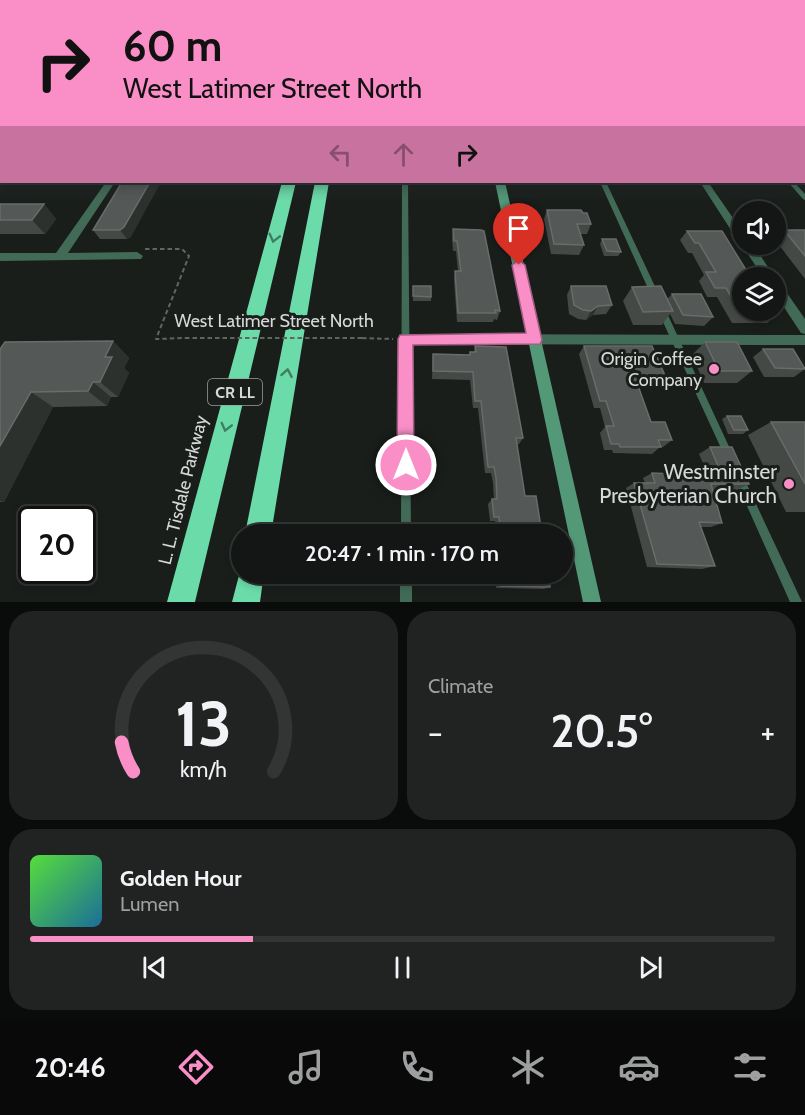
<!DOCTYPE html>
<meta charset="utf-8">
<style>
:root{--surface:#131614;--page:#202322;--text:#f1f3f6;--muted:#9d9fa0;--line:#323534;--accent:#fa8fc8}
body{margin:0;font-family:Cabin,sans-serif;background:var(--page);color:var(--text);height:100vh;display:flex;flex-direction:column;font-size:22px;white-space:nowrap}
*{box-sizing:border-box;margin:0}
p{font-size:20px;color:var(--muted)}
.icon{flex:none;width:33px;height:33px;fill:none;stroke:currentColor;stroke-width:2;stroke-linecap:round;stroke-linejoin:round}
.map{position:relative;height:602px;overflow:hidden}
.drawer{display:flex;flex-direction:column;gap:9px;padding:9px;background:#0a0c0b;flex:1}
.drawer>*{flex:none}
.banner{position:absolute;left:0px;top:0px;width:806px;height:183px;box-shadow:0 3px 9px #0003,0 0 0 2px var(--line);background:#fa8fc8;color:#111;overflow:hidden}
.buttons{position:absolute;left:732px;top:201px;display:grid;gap:12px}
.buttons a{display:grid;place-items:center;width:54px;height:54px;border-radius:50%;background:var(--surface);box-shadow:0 3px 9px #0003,0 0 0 2px var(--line);font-size:30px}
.speed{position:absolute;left:18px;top:506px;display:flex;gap:12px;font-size:30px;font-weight:700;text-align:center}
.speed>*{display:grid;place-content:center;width:78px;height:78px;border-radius:50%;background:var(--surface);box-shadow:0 3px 9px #0003,0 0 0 2px var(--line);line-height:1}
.speed .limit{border:3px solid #111;border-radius:9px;background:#fff;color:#111}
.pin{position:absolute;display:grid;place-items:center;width:51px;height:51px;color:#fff;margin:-62px -26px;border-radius:50% 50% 50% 0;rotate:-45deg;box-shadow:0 0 6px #0007}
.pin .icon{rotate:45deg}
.me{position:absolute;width:66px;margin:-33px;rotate:0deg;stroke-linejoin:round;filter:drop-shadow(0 0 4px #0008)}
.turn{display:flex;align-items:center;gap:21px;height:126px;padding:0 24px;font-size:27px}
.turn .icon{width:78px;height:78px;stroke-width:2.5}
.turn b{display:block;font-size:42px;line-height:51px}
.lanes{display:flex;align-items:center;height:57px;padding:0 24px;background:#0003;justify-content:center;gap:30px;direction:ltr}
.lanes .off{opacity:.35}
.big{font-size:45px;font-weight:600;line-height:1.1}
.drawer .card{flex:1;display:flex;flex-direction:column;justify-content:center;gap:9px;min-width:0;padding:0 21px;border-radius:24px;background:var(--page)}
.drawer .dial{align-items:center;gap:0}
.dial svg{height:156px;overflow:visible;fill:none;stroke:var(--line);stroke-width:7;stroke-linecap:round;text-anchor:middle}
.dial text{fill:var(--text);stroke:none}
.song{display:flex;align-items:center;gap:18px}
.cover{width:72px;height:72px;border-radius:9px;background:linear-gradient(135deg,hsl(110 70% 55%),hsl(200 70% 35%))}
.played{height:6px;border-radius:3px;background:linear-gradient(90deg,var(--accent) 30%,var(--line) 30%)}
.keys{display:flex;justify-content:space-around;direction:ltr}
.heat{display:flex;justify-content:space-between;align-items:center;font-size:33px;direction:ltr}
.drawer .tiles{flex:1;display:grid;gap:9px;grid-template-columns:1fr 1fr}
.card:last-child{grid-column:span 2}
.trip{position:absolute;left:231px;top:524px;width:342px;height:60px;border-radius:30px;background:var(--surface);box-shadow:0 3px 9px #0003,0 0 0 2px var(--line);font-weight:600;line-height:60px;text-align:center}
.menu{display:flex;height:96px;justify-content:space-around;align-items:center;background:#080908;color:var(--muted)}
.menu .icon{width:42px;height:42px}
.menu .on{color:var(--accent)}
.menu b{font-size:27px;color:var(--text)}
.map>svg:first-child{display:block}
</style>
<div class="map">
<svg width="805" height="602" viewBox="0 0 805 602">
<rect width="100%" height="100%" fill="#191e1b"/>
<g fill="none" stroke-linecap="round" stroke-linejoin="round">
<path stroke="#616562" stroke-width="2" stroke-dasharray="4.5 3" stroke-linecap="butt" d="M145 249H182L189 256 156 339 185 338
M362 338 393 339"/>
<path fill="#426b57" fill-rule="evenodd" d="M402 182H408L411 534H401Z
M600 182H606L659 295 658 297H652L651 295Z
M788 182H794L805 194V200L803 199Z
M662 308 665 309 666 311 732 453 734 456 732 459 729 461 726 459 658 311 659 309Z
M739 472 742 474 802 602H790L734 477 736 474Z
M400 573H412V602H400Z"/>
<path fill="#426b57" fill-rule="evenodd" d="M0 124H2L0 129Z
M106 182H115L68 253 137 252 143 256 141 259 0 261V253H56Z
M700 182H708L742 231V242L738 241Z
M742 242V244H753L775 278H764L743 247 742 244Z
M776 282 780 283 805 319V334L801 333 776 295Z
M406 334 805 335V345L406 344 401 343 400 339 401 335Z"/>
<path fill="#539978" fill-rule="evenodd" d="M804 117H805V120H804Z
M495 182H505L601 602H583Z"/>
<path fill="#6bdca9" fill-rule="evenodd" d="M282 182H296L195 602H167Z
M315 182H329L271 534H245Z
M242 564V573H264L260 602H232Z"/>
<path stroke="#616562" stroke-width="2" stroke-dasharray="4.5 3" stroke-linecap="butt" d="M185 338H362"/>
</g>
<path fill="#444946" d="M804 123 805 124V166L804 165Z
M58 182H84L83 184 59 183Z
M122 182 131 237 127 239H100L93 230Z
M0 204H44L56 219 45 234H0Z
M547 210 583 213 591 224 587 234H580L584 245 579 255 551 254 544 219Z
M453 229 500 311 497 320 494 319 493 322H457L454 280 455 271H458L456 251H453L452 239Z
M784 230H805V279L776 241Z
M687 231 742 278 777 314 767 323H732L717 297H707L699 281 704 275 692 253H688L680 240Z
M602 239 621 252 618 256H604L600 244Z
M413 286 431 297V301H413Z
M571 286 612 305 606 314 593 315 586 320 578 319 569 314 567 295Z
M632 287 667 299 672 294 713 317 704 326 675 324 670 314 662 325H633L623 301Z
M113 341 129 358 124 368 129 373 118 397H111L107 406 53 407 4 502H0V349Z
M705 342 752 371 737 383H704L692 355Z
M475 346 523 438 519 444H517L525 496 542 534H497L495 521H490L488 504 492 499H494L493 483 491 473H485L478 408H473L470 380 432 379 433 354 469 355 470 352H474Z
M584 346 667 380 659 388H639L651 422 672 440 663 447H660L652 454 613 453 612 450H604L600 433 605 427 600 408H594L579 354Z
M763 349 805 367V369L794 377H764L753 357Z
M727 416 748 430 743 434H728L722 419Z
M771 422H805V512H786L748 435Z
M710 447 749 484 737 490H712L722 523 711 527H701L715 566 702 569 647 567 626 488 634 483H645L643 478 652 473H664L674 467 705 468 699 454Z
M495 573H548L550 587 544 589 496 588Z"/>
<path fill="#2c312e" d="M2 158V176L0 178V159Z
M150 182H161L131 237 127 239 120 230Z
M44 204 56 219 45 234 32 220Z
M598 306 593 315 586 320 591 311Z
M113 341 129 358 124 368 129 373 118 397 100 382 105 357Z
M93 382 111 397 107 406 88 391Z
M31 392 53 407 4 502 0 501V446Z"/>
<path fill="#545856" stroke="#686c6a" stroke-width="1.5" d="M804 123 805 124V148L804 147Z
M2 135V158L0 159V136Z
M122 182H150L124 227 120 230H93Z
M0 204H44L32 220H0Z
M547 210H581L583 213H587L591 224H577L584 245 554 244Z
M453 229 481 230 484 231 500 311 495 310 496 313H458L455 271H461L457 241H454Z
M784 230H805V256Z
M687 231H722L751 278H742V310H775L777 314H742L726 288H715L706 272H716L699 243H695Z
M602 239H616L621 252 607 251Z
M413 286H431V297L413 296Z
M571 286H606L612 305 598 306 591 311 583 310 574 305Z
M661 286 673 311 643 312 632 287Z
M672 294H701L713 317 683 315Z
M113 341 105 357H112L100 382H93L88 391 31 392 0 446V349L5 342Z
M705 342H737L752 371H719Z
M475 346 506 347 523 438H516L525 496H536L542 534H501L499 517H494L492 499H497L496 477 494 467H488L481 401H475L473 372 433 371V354L470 355V352H476Z
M584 346H652L667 380H636L651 422H665L672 440H658L661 447H620L619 444H611L606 426H614L606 401H600Z
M763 349H793L805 369 775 368Z
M727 416H741L748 430H734Z
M771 422H805V484Z
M710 447H732L749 484H711L722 523 699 522 715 566 657 564 634 483H655L652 473 676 474 674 467 719 468Z
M499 573H548L550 587 500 586Z"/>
<defs><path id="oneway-chevron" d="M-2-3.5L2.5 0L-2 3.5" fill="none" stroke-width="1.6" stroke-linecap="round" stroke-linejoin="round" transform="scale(1.5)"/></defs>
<g stroke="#427d62">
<use href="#oneway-chevron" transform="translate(274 238) rotate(104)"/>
<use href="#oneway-chevron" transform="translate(287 373) rotate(-80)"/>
<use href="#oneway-chevron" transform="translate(226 427) rotate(104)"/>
</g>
<linearGradient id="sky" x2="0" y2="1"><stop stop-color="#0e100f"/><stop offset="0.58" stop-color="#38414a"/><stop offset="1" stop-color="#38414a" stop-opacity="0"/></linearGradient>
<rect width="805" height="202" fill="url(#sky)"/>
<path fill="#fa8fc8" stroke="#a25d82" stroke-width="1.5" d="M519 260 525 265 542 340 540 344 413 345 414 465 412 472 406 474 399 472 397 465 398 339 400 335 526 333 512 265Z"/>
<g fill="#fa8fc8" stroke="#191e1b" stroke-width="2">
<circle cx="714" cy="369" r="6"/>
<circle cx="789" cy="484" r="6"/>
</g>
<g text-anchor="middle" stroke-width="6" stroke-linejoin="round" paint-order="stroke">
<rect fill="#191e1b" stroke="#9da19f" stroke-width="1.5" x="208" y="379" width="54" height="26" rx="4.5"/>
<g font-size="16" font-weight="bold" fill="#d6d9d7">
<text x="235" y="398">CR LL</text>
</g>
<g font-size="18" fill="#d6d9d7" stroke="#191e1b">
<text x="274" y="327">West Latimer Street North</text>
<text transform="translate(183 490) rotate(-76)" y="6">L. L. Tisdale Parkway</text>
</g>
<g font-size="18" fill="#d6d9d7" stroke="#191e1b" text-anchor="end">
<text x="702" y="365">Origin Coffee<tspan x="702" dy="21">Company</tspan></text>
</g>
<g font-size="21" fill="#d6d9d7" stroke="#191e1b" text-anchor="end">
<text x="777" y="479">Westminster<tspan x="777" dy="24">Presbyterian Church</tspan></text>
</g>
</g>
</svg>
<div class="buttons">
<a><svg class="icon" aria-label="sound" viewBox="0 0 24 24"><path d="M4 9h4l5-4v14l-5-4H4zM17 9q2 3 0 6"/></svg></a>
<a><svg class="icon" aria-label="layers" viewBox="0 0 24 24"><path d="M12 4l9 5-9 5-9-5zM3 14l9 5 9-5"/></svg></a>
</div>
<div class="speed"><div class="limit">20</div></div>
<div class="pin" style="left:519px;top:265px;background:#d93025"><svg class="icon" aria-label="arrive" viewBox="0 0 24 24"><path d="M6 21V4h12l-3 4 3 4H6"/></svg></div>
<svg class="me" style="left:406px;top:465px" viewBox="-20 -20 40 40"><circle r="17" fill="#fa8fc8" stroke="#fff" stroke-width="3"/><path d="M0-11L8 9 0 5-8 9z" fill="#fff"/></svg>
<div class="trip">20:47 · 1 min · 170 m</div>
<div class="banner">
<div class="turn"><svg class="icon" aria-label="right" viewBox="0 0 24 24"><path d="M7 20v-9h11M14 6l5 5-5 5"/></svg><div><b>60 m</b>West Latimer Street North</div></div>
<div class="lanes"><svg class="icon off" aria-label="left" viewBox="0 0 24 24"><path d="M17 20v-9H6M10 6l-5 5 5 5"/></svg><svg class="icon off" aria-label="ahead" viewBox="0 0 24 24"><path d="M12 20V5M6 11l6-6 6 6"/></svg><svg class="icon" aria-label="right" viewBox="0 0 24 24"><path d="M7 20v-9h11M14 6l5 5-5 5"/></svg></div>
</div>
</div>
<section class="drawer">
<div class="tiles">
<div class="card dial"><svg viewBox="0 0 100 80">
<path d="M14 69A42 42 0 1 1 86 69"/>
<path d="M14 69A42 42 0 0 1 8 54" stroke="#fa8fc8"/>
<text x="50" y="56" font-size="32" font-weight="700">13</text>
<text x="50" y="72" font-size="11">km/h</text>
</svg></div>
<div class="card"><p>Climate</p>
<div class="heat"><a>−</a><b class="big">20.5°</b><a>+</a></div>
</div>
<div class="card">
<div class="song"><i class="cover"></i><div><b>Golden Hour</b><p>Lumen</p></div></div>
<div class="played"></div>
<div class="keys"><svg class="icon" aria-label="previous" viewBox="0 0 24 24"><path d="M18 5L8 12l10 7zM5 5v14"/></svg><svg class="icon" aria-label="pause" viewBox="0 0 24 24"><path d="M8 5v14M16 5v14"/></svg><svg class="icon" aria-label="next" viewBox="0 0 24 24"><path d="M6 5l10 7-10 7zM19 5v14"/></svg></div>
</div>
</div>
</section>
<nav class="menu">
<b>20:46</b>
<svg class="icon on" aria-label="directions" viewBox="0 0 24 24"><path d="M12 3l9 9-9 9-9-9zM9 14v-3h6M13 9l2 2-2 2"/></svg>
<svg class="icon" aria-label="music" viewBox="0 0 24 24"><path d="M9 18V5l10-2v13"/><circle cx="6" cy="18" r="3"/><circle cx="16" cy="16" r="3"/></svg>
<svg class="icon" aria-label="phone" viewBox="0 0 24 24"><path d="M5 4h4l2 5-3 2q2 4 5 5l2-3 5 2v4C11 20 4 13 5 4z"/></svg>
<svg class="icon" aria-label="climate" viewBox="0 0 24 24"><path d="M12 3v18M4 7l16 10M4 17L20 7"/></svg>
<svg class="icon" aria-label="car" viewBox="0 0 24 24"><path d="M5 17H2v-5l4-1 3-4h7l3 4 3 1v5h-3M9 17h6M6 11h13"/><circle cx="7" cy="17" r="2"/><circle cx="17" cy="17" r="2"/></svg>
<svg class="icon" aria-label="filters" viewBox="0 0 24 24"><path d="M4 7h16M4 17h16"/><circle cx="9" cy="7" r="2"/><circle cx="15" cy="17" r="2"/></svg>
</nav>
